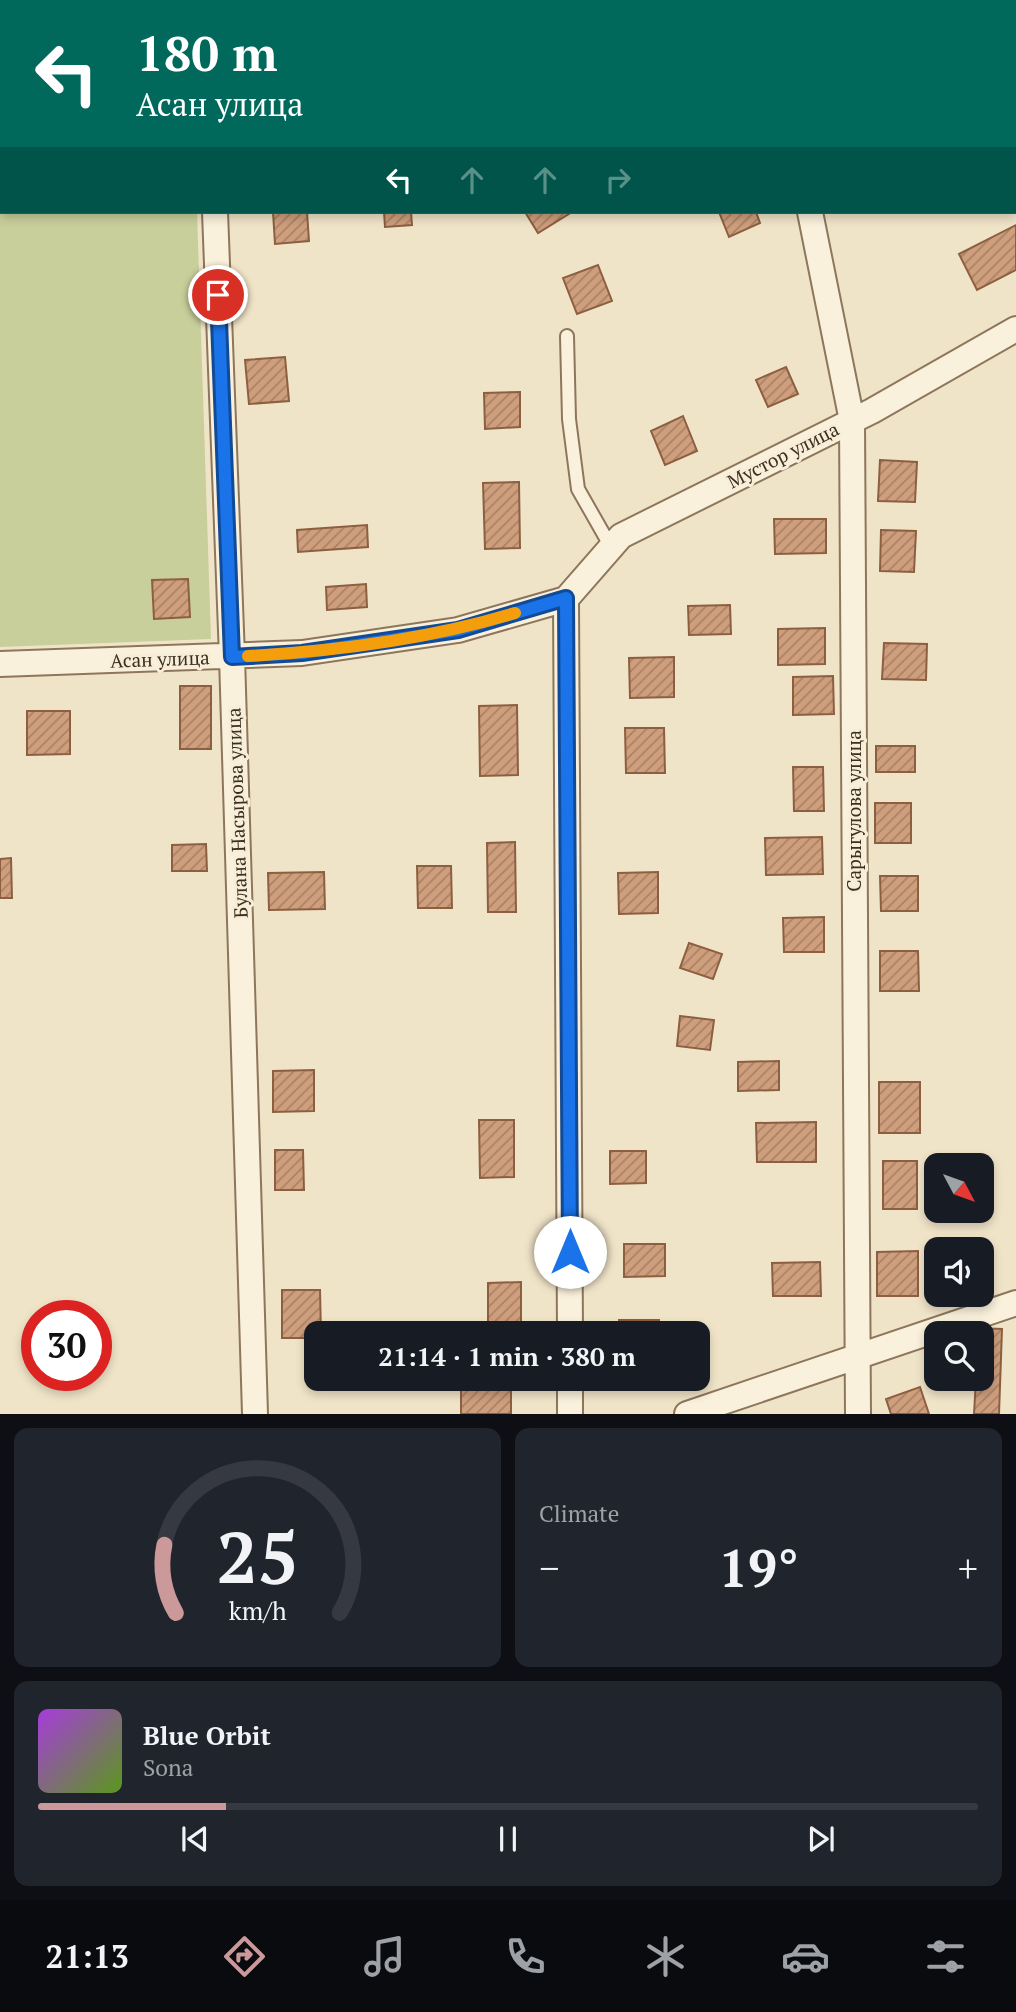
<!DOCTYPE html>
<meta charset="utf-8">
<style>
:root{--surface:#171b24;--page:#20242c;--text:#f1f3f6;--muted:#9ea1a6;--line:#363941;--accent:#cc999b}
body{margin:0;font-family:"PT Serif",serif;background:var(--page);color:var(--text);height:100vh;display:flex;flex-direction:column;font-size:26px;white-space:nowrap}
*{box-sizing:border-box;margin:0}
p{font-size:23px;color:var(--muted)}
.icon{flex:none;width:38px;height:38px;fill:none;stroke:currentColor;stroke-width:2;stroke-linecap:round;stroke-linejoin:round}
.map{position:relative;height:1414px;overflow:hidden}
.panel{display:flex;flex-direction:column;gap:14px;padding:14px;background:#0d0f14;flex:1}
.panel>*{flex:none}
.hud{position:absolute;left:0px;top:0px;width:1017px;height:214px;box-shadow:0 4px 10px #0003;background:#00695c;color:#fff;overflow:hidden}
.needle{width:46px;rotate:131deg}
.fabs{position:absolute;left:924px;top:1153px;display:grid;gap:14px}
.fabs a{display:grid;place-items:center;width:70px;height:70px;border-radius:14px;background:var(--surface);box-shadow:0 4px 10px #0003;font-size:35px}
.speed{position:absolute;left:21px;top:1300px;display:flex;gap:14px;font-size:35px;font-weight:700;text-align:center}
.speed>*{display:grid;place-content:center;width:91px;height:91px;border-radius:50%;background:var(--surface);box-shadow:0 4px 10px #0003;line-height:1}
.speed .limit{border:10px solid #d22;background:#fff;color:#111}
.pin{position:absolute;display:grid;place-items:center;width:60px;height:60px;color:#fff;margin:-30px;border:4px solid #fff;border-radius:50%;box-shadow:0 2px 7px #0007}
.me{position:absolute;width:77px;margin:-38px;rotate:0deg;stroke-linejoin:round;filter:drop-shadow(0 0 5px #0008)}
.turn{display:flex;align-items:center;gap:24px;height:147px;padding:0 21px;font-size:32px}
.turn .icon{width:91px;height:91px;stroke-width:2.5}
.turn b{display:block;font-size:49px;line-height:60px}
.lanes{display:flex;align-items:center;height:66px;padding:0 21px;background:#0003;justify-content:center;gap:35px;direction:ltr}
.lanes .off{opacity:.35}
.big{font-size:52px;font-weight:700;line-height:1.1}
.panel .card{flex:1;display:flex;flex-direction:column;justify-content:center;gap:10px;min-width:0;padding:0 24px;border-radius:14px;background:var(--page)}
.panel .dial{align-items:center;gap:0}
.dial svg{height:182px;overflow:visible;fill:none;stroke:var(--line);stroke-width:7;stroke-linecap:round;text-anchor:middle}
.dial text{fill:var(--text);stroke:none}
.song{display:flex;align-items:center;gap:21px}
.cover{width:84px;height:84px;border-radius:10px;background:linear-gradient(135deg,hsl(280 70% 55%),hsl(90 70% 35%))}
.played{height:7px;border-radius:4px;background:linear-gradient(90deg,var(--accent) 20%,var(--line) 20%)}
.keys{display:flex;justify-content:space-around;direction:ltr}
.heat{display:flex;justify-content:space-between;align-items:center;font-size:38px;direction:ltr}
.panel .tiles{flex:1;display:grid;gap:14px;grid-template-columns:1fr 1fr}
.card:last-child{grid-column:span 2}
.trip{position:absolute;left:304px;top:1321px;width:406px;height:70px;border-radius:14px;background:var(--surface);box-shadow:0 4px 10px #0003;font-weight:700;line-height:70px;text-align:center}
.tab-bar{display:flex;height:112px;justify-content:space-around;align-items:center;background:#090b0e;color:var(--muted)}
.tab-bar .icon{width:49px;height:49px}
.tab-bar .current{color:var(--accent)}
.tab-bar b{font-size:32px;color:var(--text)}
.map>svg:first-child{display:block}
</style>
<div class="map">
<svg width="1016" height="1414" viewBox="0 0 1016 1414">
<defs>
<pattern id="building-hatch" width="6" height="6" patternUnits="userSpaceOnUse" patternTransform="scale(1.75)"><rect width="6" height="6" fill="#cf9f7d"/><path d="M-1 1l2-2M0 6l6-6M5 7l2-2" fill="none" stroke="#a98266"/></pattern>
</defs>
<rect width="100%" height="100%" fill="#f0e4c8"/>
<path fill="#c9cf9b" d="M0 0H190L2 2V212H197L211 639 0 647Z"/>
<path fill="url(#building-hatch)" stroke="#8d5f41" stroke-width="2" d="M273 212H307L309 241 275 244Z
M384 212H411L412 225 385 227Z
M525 212H572L538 233Z
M719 212H756L760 223 729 237Z
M1016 225V270L977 290 959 254Z
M598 265 612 301 577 314 563 278Z
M285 357 289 401 249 404 245 360Z
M786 367 798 394 768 407 756 380Z
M520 392V427L485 429 484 393Z
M683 416 697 451 665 465 651 431Z
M880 460 917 462 915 502 878 501Z
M519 482 520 548 485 549 483 483Z
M774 519H826V553L775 554Z
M367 525 368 547 298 552 297 530Z
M881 530 916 531 914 572 880 571Z
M188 579 190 617 154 619 152 580Z
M366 584 367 607 327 610 326 587Z
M730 605 731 634 689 635 688 606Z
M825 628V664L778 665V629Z
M884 643 927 644 926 680 882 679Z
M674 657V697L630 698 629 658Z
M833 676 834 714 793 715V677Z
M180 686H211V749H180Z
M517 705 518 775 480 776 479 706Z
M27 711H70V754L27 755Z
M625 728H664L665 773H626Z
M876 746H915V772H876Z
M793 767H823L824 811H794Z
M875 803H911V843H875Z
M822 837 823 874 766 875 765 838Z
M515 842 516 912H488L487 843Z
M206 844 207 871H172V845Z
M11 858 12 898H0V859Z
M417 866H451L452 908H418Z
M324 872 325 909 269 910 268 873Z
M658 872V913L619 914 618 873Z
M880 876H918V911H881Z
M824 917V952H784L783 918Z
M689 943 722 954 713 979 680 968Z
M880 951H918L919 991H880Z
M680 1016 714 1020 710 1050 677 1046Z
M779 1061V1090L738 1091V1062Z
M314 1070V1111L273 1112V1071Z
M879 1082H920V1133H879Z
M479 1120H514V1177L480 1178Z
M816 1122V1162H757L756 1123Z
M275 1150H303L304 1190H275Z
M610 1151H646V1183L610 1184Z
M883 1161H917V1209H883Z
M624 1244H665V1276L624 1277Z
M918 1251V1296H877V1252Z
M820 1262 821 1296H773L772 1263Z
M521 1282V1322L488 1323V1283Z
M282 1290H320L321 1334H317V1338H282Z
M619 1320H659L660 1334H619Z
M977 1328 1002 1329 999 1414H974L976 1379H982V1334H977Z
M511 1380V1414H461V1381Z
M920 1387 929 1414H891L886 1399Z"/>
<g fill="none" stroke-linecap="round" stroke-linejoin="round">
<defs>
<path id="lane" d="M567 336 569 419 578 489 611 547"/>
<path id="street" d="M207 0V2
M616 0 619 2
M741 2 742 0
M215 212 232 657 255 1414
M810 212 852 421 858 1414
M566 599 570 1334
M566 599 621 536 872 411 1016 329
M0 664 302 653 458 630 566 599
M570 1379V1414
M687 1414 1016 1303"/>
</defs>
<use href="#lane" stroke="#8d765c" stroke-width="16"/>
<use href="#street" stroke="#8d765c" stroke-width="28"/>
<use href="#lane" stroke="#faf1dc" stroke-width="12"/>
<use href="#street" stroke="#faf1dc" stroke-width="24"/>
</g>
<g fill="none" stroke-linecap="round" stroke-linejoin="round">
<defs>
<path id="route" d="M218 295 232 657 302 653 458 630 566 598 570 1252"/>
</defs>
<use href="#route" stroke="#114b97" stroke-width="18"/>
<use href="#route" stroke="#1a73e8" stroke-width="12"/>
<path stroke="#f59e0b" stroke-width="12" d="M248 656C338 651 429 639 515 613"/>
</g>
<g text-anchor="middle" stroke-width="6" stroke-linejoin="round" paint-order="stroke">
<g font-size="19" fill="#3d2e20" stroke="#f7eed8">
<text transform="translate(783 455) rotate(-27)" y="7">Мустор улица</text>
<text transform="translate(160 659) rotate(-2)" y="7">Асан улица</text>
<text transform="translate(854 811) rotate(-90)" y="7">Сарыгулова улица</text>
<text transform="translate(237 813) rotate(-92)" y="7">Булана Насырова улица</text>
</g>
</g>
</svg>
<div class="fabs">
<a><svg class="needle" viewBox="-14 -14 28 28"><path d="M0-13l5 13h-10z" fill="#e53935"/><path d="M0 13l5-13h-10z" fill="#9ea1a6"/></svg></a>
<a><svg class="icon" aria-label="sound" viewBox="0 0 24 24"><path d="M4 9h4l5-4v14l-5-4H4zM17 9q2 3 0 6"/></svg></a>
<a><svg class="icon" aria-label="search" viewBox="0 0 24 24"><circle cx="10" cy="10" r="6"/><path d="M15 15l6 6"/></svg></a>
</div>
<div class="speed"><div class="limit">30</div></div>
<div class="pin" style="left:218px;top:295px;background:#d93025"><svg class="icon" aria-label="arrive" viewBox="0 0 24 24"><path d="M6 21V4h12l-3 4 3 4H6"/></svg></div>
<svg class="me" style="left:570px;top:1252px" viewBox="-20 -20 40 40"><circle r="19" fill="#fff"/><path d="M0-13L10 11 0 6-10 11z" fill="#1a73e8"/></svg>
<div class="trip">21:14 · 1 min · 380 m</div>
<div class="hud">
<div class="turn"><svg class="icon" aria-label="left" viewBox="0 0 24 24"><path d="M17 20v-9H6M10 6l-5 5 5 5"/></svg><div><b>180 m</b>Асан улица</div></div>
<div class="lanes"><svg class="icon" aria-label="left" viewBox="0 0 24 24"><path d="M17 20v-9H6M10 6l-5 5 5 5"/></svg><svg class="icon off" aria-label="ahead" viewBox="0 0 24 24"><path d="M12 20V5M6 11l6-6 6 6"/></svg><svg class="icon off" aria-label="ahead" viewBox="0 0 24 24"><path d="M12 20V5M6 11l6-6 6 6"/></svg><svg class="icon off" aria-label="right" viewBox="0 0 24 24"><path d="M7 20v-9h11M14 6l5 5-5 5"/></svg></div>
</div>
</div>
<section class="panel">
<div class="tiles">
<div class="card dial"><svg viewBox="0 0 100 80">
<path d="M14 69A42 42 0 1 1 86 69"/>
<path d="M14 69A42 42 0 0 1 9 39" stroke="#cc999b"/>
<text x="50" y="56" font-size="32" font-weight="700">25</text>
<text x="50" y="72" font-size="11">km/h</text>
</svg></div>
<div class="card"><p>Climate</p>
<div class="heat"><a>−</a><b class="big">19°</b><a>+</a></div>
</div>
<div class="card">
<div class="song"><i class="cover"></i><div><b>Blue Orbit</b><p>Sona</p></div></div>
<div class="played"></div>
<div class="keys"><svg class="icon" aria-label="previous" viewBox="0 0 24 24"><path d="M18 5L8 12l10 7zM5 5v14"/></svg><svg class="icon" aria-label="pause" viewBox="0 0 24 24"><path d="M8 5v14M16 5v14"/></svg><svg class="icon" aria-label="next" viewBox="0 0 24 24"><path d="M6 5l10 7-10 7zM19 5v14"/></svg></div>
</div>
</div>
</section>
<nav class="tab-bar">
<b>21:13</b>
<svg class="icon current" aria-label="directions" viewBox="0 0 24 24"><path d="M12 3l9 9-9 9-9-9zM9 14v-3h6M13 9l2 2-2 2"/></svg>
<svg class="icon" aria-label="music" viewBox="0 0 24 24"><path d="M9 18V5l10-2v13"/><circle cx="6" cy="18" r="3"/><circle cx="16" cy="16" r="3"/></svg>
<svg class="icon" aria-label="phone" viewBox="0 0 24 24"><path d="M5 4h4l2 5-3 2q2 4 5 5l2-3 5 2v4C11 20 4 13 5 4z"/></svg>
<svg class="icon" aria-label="climate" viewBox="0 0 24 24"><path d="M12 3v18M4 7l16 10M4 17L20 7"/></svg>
<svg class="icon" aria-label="car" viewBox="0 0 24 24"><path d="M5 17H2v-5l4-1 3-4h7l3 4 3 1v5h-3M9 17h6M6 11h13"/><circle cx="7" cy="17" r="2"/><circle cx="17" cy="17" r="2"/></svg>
<svg class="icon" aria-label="filters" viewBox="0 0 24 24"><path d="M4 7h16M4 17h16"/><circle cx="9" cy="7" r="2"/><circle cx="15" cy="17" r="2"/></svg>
</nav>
